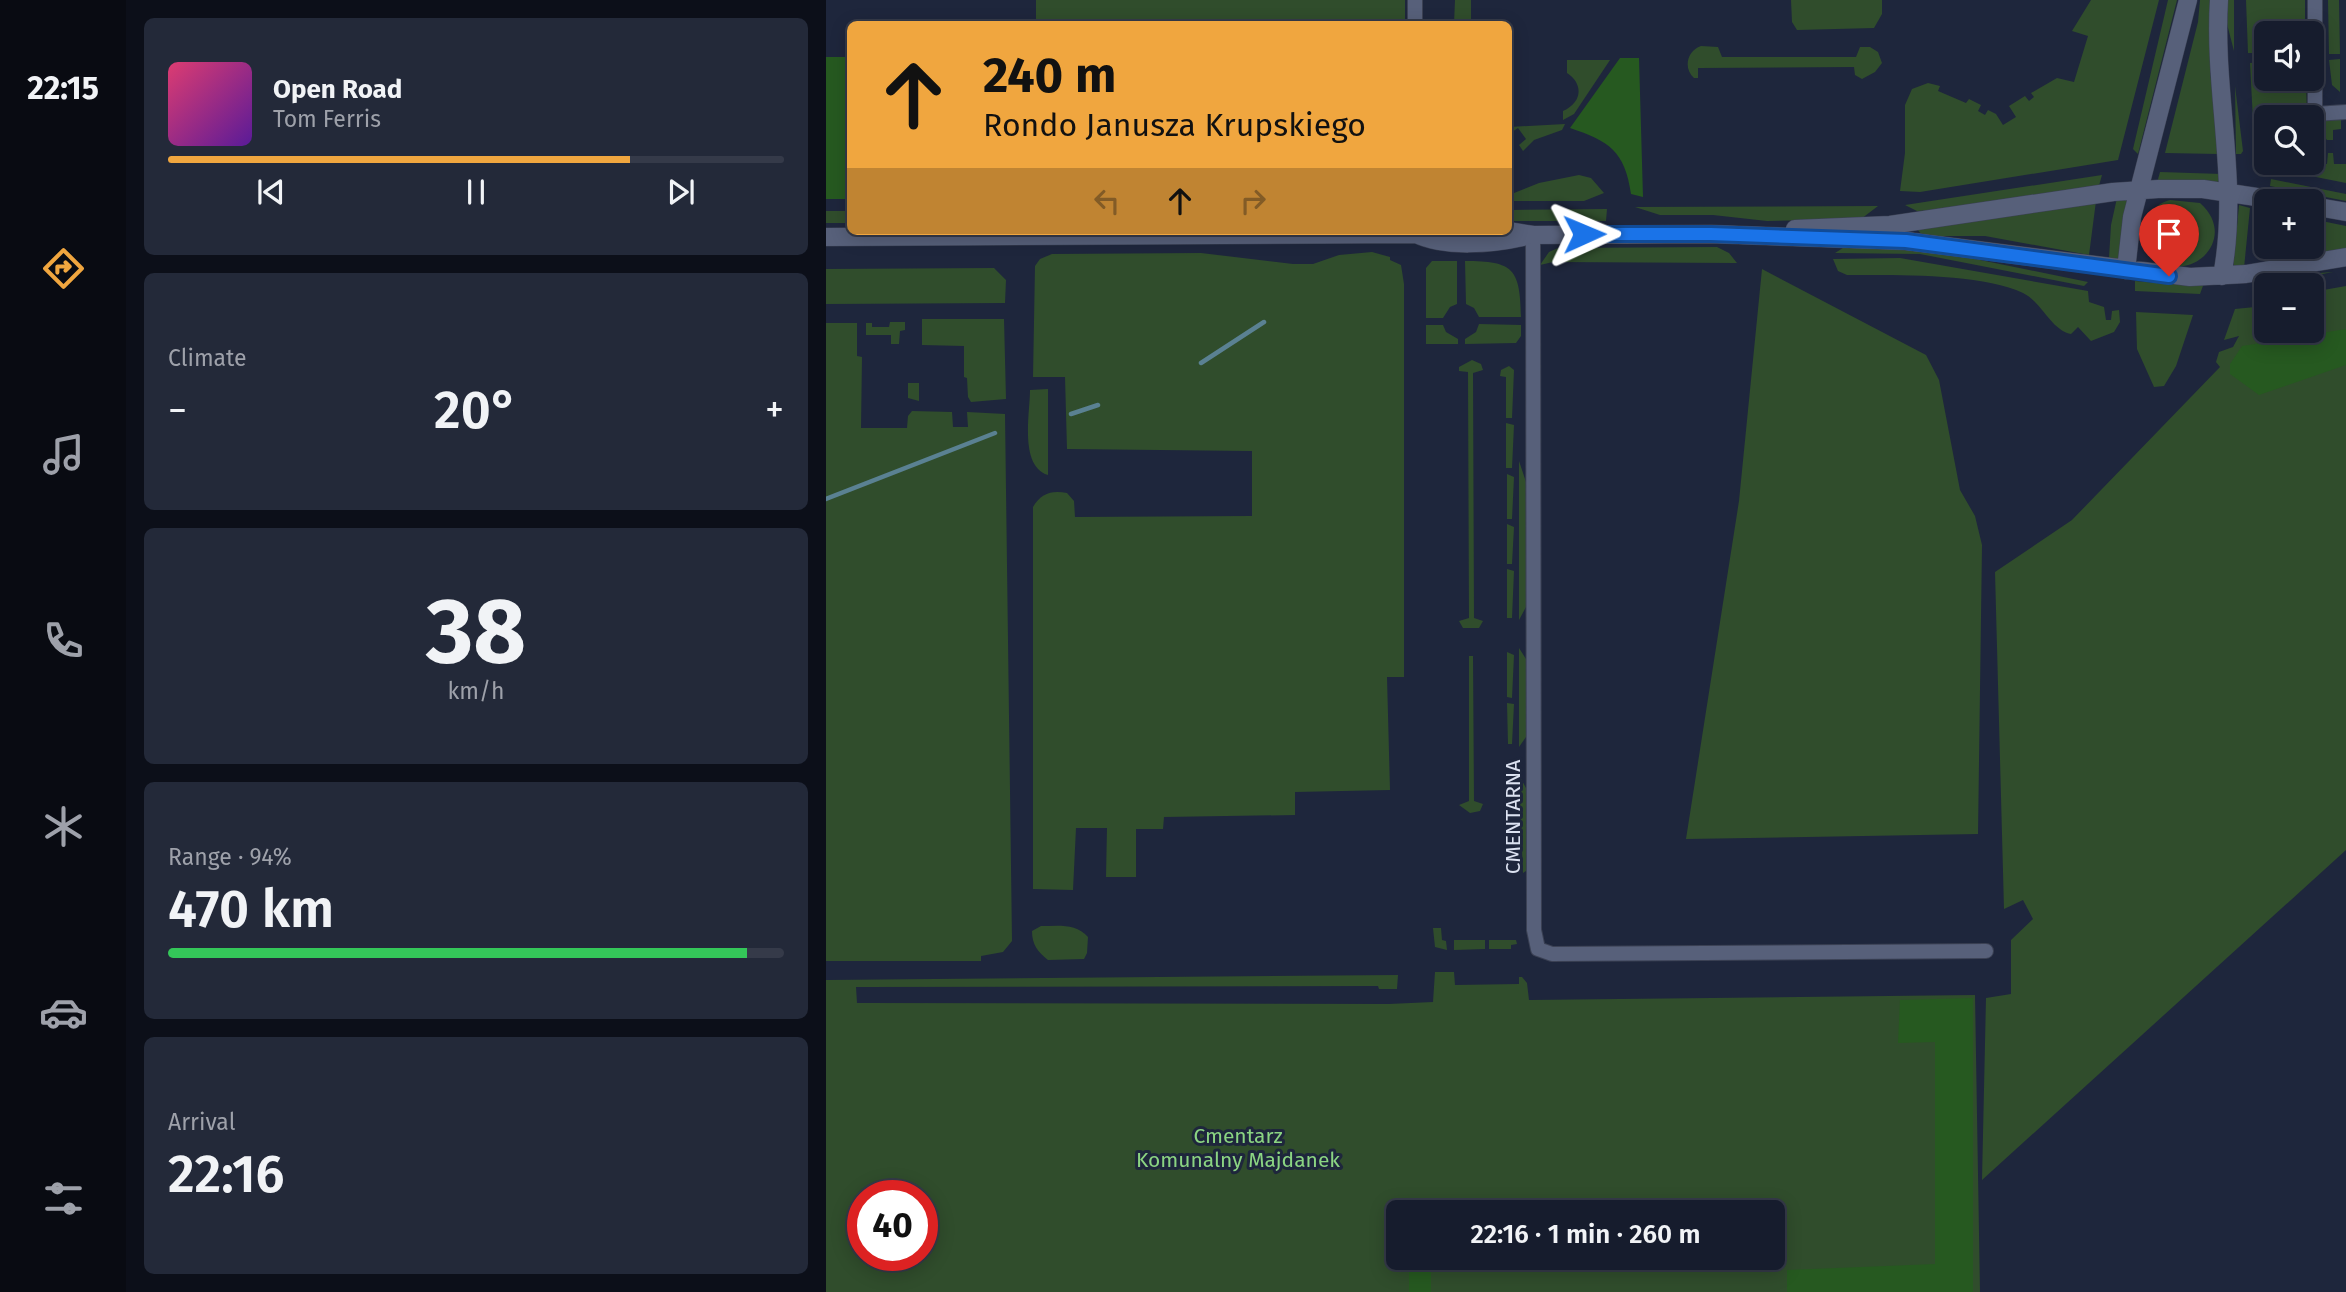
<!DOCTYPE html>
<meta charset="utf-8">
<style>
:root{--surface:#161c2d;--page:#232939;--text:#f1f3f6;--muted:#9ea1aa;--line:#353a49;--accent:#f0a63f}
body{margin:0;font-family:"Fira Sans",sans-serif;background:var(--page);color:var(--text);height:100vh;display:flex;flex-direction:column;font-size:26px;white-space:nowrap}
*{box-sizing:border-box;margin:0}
p{font-size:23px;color:var(--muted)}
.icon{flex:none;width:38px;height:38px;fill:none;stroke:currentColor;stroke-width:2;stroke-linecap:round;stroke-linejoin:round}
.map{position:relative;flex:1;overflow:hidden}
.details{display:flex;flex-direction:column;gap:18px;padding:18px;background:#0c0f19;width:700px}
.details>*{flex:none}
.banner{position:absolute;left:21px;top:21px;width:665px;height:214px;border-radius:10px;box-shadow:0 4px 18px #0003,0 0 0 2px var(--line);background:#f0a63f;color:#111;overflow:hidden}
.fabs{position:absolute;left:1428px;top:21px;display:grid;gap:14px}
.fabs a{display:grid;place-items:center;width:70px;height:70px;border-radius:10px;background:var(--surface);box-shadow:0 4px 18px #0003,0 0 0 2px var(--line);font-size:35px}
.speed{position:absolute;left:21px;top:1180px;display:flex;gap:14px;font-size:35px;font-weight:700;text-align:center}
.speed>*{display:grid;place-content:center;width:91px;height:91px;border-radius:50%;background:var(--surface);box-shadow:0 4px 18px #0003,0 0 0 2px var(--line);line-height:1}
.speed .limit{border:10px solid #d22;background:#fff;color:#111}
.pin{position:absolute;display:grid;place-items:center;width:60px;height:60px;color:#fff;margin:-72px -30px;border-radius:50% 50% 50% 0;rotate:-45deg;box-shadow:0 0 7px #0007}
.pin .icon{rotate:45deg}
.me{position:absolute;width:77px;margin:-38px;rotate:89deg;stroke-linejoin:round;filter:drop-shadow(0 0 5px #0008)}
.turn{display:flex;align-items:center;gap:24px;height:147px;padding:0 21px;font-size:32px}
.turn .icon{width:91px;height:91px;stroke-width:2.5}
.turn b{display:block;font-size:49px;line-height:60px}
.lanes{display:flex;align-items:center;height:66px;padding:0 21px;background:#0003;justify-content:center;gap:35px;direction:ltr}
.lanes .off{opacity:.35}
.big{font-size:52px;font-weight:600;line-height:1.1}
.details .tile{flex:1;display:flex;flex-direction:column;justify-content:center;gap:10px;min-width:0;padding:0 24px;border-radius:10px;background:var(--page)}
.details .dial{align-items:center;gap:0}
.dial b{font-size:91px;line-height:1}
.song{display:flex;align-items:center;gap:21px}
.cover{width:84px;height:84px;border-radius:10px;background:linear-gradient(135deg,hsl(340 70% 55%),hsl(270 70% 35%))}
.played{height:7px;border-radius:4px;background:linear-gradient(90deg,var(--accent) 75%,var(--line) 75%)}
.keys{display:flex;justify-content:space-around;direction:ltr}
.heat{display:flex;justify-content:space-between;align-items:center;font-size:38px;direction:ltr}
.charge{height:10px;border-radius:5px;background:linear-gradient(90deg,#34c759 94%,var(--line) 0)}
.trip{position:absolute;left:560px;top:1200px;width:399px;height:70px;border-radius:10px;background:var(--surface);box-shadow:0 4px 18px #0003,0 0 0 2px var(--line);font-weight:600;line-height:70px;text-align:center}
main{display:flex;flex:1;min-height:0}
.tab-bar{display:flex;flex-direction:column;width:126px;justify-content:space-around;align-items:center;background:#090b12;color:var(--muted)}
.tab-bar .icon{width:49px;height:49px}
.tab-bar .selected{color:var(--accent)}
.tab-bar b{font-size:32px;color:var(--text)}
.map>svg:first-child{display:block}
</style>
<main>
<nav class="tab-bar">
<b>22:15</b>
<svg class="icon selected" aria-label="directions" viewBox="0 0 24 24"><path d="M12 3l9 9-9 9-9-9zM9 14v-3h6M13 9l2 2-2 2"/></svg>
<svg class="icon" aria-label="music" viewBox="0 0 24 24"><path d="M9 18V5l10-2v13"/><circle cx="6" cy="18" r="3"/><circle cx="16" cy="16" r="3"/></svg>
<svg class="icon" aria-label="phone" viewBox="0 0 24 24"><path d="M5 4h4l2 5-3 2q2 4 5 5l2-3 5 2v4C11 20 4 13 5 4z"/></svg>
<svg class="icon" aria-label="climate" viewBox="0 0 24 24"><path d="M12 3v18M4 7l16 10M4 17L20 7"/></svg>
<svg class="icon" aria-label="car" viewBox="0 0 24 24"><path d="M5 17H2v-5l4-1 3-4h7l3 4 3 1v5h-3M9 17h6M6 11h13"/><circle cx="7" cy="17" r="2"/><circle cx="17" cy="17" r="2"/></svg>
<svg class="icon" aria-label="filters" viewBox="0 0 24 24"><path d="M4 7h16M4 17h16"/><circle cx="9" cy="7" r="2"/><circle cx="15" cy="17" r="2"/></svg>
</nav>
<section class="details">
<div class="tile">
<div class="song"><i class="cover"></i><div><b>Open Road</b><p>Tom Ferris</p></div></div>
<div class="played"></div>
<div class="keys"><svg class="icon" aria-label="previous" viewBox="0 0 24 24"><path d="M18 5L8 12l10 7zM5 5v14"/></svg><svg class="icon" aria-label="pause" viewBox="0 0 24 24"><path d="M8 5v14M16 5v14"/></svg><svg class="icon" aria-label="next" viewBox="0 0 24 24"><path d="M6 5l10 7-10 7zM19 5v14"/></svg></div>
</div>
<div class="tile"><p>Climate</p>
<div class="heat"><a>−</a><b class="big">20°</b><a>+</a></div>
</div>
<div class="tile dial"><b>38</b><p>km/h</p></div>
<div class="tile"><p>Range · 94%</p><b class="big">470 km</b><div class="charge"></div></div>
<div class="tile"><p>Arrival</p><b class="big">22:16</b></div>
</section>
<div class="map">
<svg width="1520" height="1292" viewBox="0 0 1520 1292">
<rect width="100%" height="100%" fill="#1e263c"/>
<path fill="#304d2c" fill-rule="evenodd" d="M210 0H579V22L210 24Z
M629 0H645V24H628Z
M965 0H1056V14L1048 28 971 30 966 22Z
M1265 0H1333L1292 160 1094 192 1074 191 1079 153V105L1086 89 1102 83 1114 86 1112 91 1140 103 1143 99 1155 105 1152 111 1159 115 1162 110 1170 114 1177 125 1190 117 1183 106 1199 96 1203 101 1208 97 1205 93 1231 78 1248 82 1262 36 1246 31Z
M1342 0H1351L1312 154 1307 149Z
M1374 0H1384V70L1393 154 1339 153 1372 22Z
M1402 0H1408V51L1401 24Z
M1420 0H1479V33H1440V53H1422Z
M1502 0H1513L1514 54H1503Z
M875 46 892 47 896 57H1030L1034 47H1044L1052 52 1056 63 1049 72 1036 79 1029 75 1028 67 872 68V78H868C857 68 861 51 875 46Z
M1514 59V92L1506 85 1503 60Z
M741 60H784L748 114 737 120V111C756 103 758 84 741 73Z
M1440 62V79H1480L1481 117H1440V163L1501 164 1502 153H1507L1508 164H1520V183L1435 166 1429 159 1424 63Z
M1409 86 1417 151 1415 154H1410Z
M1499 120H1515V129L1507 130V140H1501L1495 133V124Z
M739 124 736 130 708 140 697 151 693 145 700 139 692 128 683 134V127Z
M1334 172 1396 174V185L1331 183Z
M753 175 765 178 778 193 758 201H683V195L713 183Z
M1276 175 1272 189 1112 210 1091 211 1079 205Z
M1445 179 1520 194V201L1444 186Z
M1303 196 1296 226 1294 260 1283 258 1285 225 1291 198Z
M1344 200 1374 203C1416 240 1359 292 1322 252 1319 231 1319 206 1344 200Z
M1270 201 1263 255 1159 236H1097L1090 228Z
M1413 205 1424 208 1418 268 1407 270Z
M1052 206 1035 219 941 221 887 215H834L809 207Z
M781 209 780 221H683V210Z
M0 211H24V223H0Z
M1486 219 1520 226V252L1439 264 1442 247H1486Z
M1020 246 1115 252 1262 282 1258 286 1094 254 1009 253Z
M891 247 903 253 911 263 727 262 714 265 723 252 732 248Z
M546 252 564 257V260L575 265 578 284V677H561L564 790 469 792V815L338 817 337 829H310V877H280L281 828H250L247 890 207 889V507C215 493 226 490 241 493L248 501 249 517 426 516V451L241 449 239 377H207L209 266 214 259 226 254 375 253 467 264H487L513 255Z
M1074 258 1262 291 1263 302 1278 307 1280 320H1285L1286 311 1293 310 1294 322 1288 332 1265 341 1252 327 1245 334C1224 329 1217 303 1197 293 1156 273 1067 275 1021 275L1012 271 1007 259Z
M606 261H631V304L624 307 617 318H600V268Z
M639 261C688 261 694 269 695 317H653L648 308 640 304Z
M168 268 180 280 179 303 0 304V269Z
M936 269 1100 355 1113 380 1134 490 1149 516 1156 545 1152 834 860 839 913 501Z
M1507 272 1439 285 1435 281 1437 277Z
M1309 281 1341 284 1378 283 1374 294 1309 291Z
M1520 286V850L1156 1180 1160 998 1185 994V940L1207 919 1197 900 1178 909 1169 572 1246 520 1394 367 1390 362 1393 352 1407 347 1413 336 1398 340 1409 309 1429 307 1440 301V331H1486V292Z
M1310 312 1367 315 1350 366 1338 386 1328 387 1311 349Z
M96 319H178L180 399 145 402 142 397 141 378 138 377V346L96 345Z
M64 322H79V330L74 331 73 344H65V335H40V323H46V327H63Z
M0 323H31V356L36 357 35 428H81L82 416 86 411 126 412 127 427H142L141 412 179 414 186 941 177 952 155 956V961H0Z
M653 324 695 325V336L690 343 639 344V339L650 332Z
M600 325H617L620 332 632 339V344H600Z
M646 360 655 364 657 370 647 373 648 618 657 621 653 628H637L633 621 643 618 642 372 633 371V367Z
M683 366 688 370 686 418H680V377L674 376 675 370Z
M82 383H93V401L82 398Z
M222 389V475C193 466 204 414 204 390Z
M680 423 688 425 686 468H680Z
M693 461 700 482V607L693 620Z
M681 474 688 477 686 519H681Z
M681 524 688 527 686 564H681Z
M681 569 688 571 686 618H681Z
M693 648 700 659V737L693 747Z
M681 652 688 655 686 698 681 697Z
M643 656H647L648 801 657 804 654 811 644 813 633 805 643 801Z
M681 703 688 704 686 744H682Z
M693 775 700 788V871L697 873Z
M215 926C233 926 250 923 262 937L261 953 258 959 222 960C212 952 206 945 206 931Z
M607 928H615L616 940 620 941 621 950 609 947Z
M628 940H659V949L628 950Z
M663 940H690L691 944 685 945V949H663Z
M609 972H628L629 985 693 984V977H696L701 983 703 1000 1149 995 1154 1292H0V980L572 975 571 989H553L552 986 30 987 31 1003 563 1004 607 1002ZM37 1195H96V1255H37ZM572 1213H947V1258H572Z"/>
<path fill="#265920" d="M0 57H24V199H0Z
M794 58H813L817 197 805 194C799 151 783 141 744 128Z
M1520 329V365L1433 395 1404 374V364L1416 346Z
M1147 998V1292H961V1270L1109 1264V1042L1072 1043 1074 1000Z
M583 1258H605V1292H583Z"/>
<g fill="none" stroke-linecap="round" stroke-linejoin="round">
<path stroke="#5a8192" stroke-width="4.5" d="M375 363 438 322
M245 414 272 405
M0 499 169 433"/>
<defs>
<path id="minor" d="M1489 0V114L1520 112
M589 24V0
M707 235 708 930 712 949 726 954 1160 951"/>
<path id="tertiary" d="M1393 0C1387 93 1414 183 1396 276
M1486 206 1520 212
M969 229 1064 225 1287 192 1332 189H1377L1457 201
M682 231 707 235 885 234 1080 241 1364 277 1420 274 1520 257
M590 234C619 248 666 244 697 237
M0 237 590 234 602 231
M1300 270 1306 217 1362 0"/>
</defs>
<use href="#minor" stroke="#3b4154" stroke-width="16"/>
<use href="#tertiary" stroke="#3b4154" stroke-width="19"/>
<use href="#minor" stroke="#57607a" stroke-width="14"/>
<use href="#tertiary" stroke="#57607a" stroke-width="18"/>
</g>
<g fill="none" stroke-linecap="round" stroke-linejoin="round">
<defs>
<path id="route" d="M758 234H885L1080 241 1343 276"/>
</defs>
<use href="#route" stroke="#114b97" stroke-width="18"/>
<use href="#route" stroke="#1a73e8" stroke-width="12"/>
</g>
<g text-anchor="middle" stroke-width="6" stroke-linejoin="round" paint-order="stroke">
<g font-size="21" fill="#dce2f1" stroke="#1e263c">
<text transform="translate(687 817) rotate(-90)" y="7">CMENTARNA</text>
</g>
<g font-size="21" fill="#8bd482" stroke="#1e263c">
<text x="412" y="1143">Cmentarz<tspan x="412" dy="24">Komunalny Majdanek</tspan></text>
</g>
</g>
</svg>
<div class="fabs">
<a><svg class="icon" aria-label="sound" viewBox="0 0 24 24"><path d="M4 9h4l5-4v14l-5-4H4zM17 9q2 3 0 6"/></svg></a>
<a><svg class="icon" aria-label="search" viewBox="0 0 24 24"><circle cx="10" cy="10" r="6"/><path d="M15 15l6 6"/></svg></a>
<a>+</a>
<a>−</a>
</div>
<div class="speed"><div class="limit">40</div></div>
<div class="pin" style="left:1343px;top:276px;background:#d93025"><svg class="icon" aria-label="arrive" viewBox="0 0 24 24"><path d="M6 21V4h12l-3 4 3 4H6"/></svg></div>
<svg class="me" style="left:758px;top:234px" viewBox="-20 -20 40 40"><path d="M0-17L14 15 0 8-14 15z" fill="#1a73e8" stroke="#fff" stroke-width="4"/></svg>
<div class="trip">22:16 · 1 min · 260 m</div>
<div class="banner">
<div class="turn"><svg class="icon" aria-label="ahead" viewBox="0 0 24 24"><path d="M12 20V5M6 11l6-6 6 6"/></svg><div><b>240 m</b>Rondo Janusza Krupskiego</div></div>
<div class="lanes"><svg class="icon off" aria-label="left" viewBox="0 0 24 24"><path d="M17 20v-9H6M10 6l-5 5 5 5"/></svg><svg class="icon" aria-label="ahead" viewBox="0 0 24 24"><path d="M12 20V5M6 11l6-6 6 6"/></svg><svg class="icon off" aria-label="right" viewBox="0 0 24 24"><path d="M7 20v-9h11M14 6l5 5-5 5"/></svg></div>
</div>
</div>
</main>
